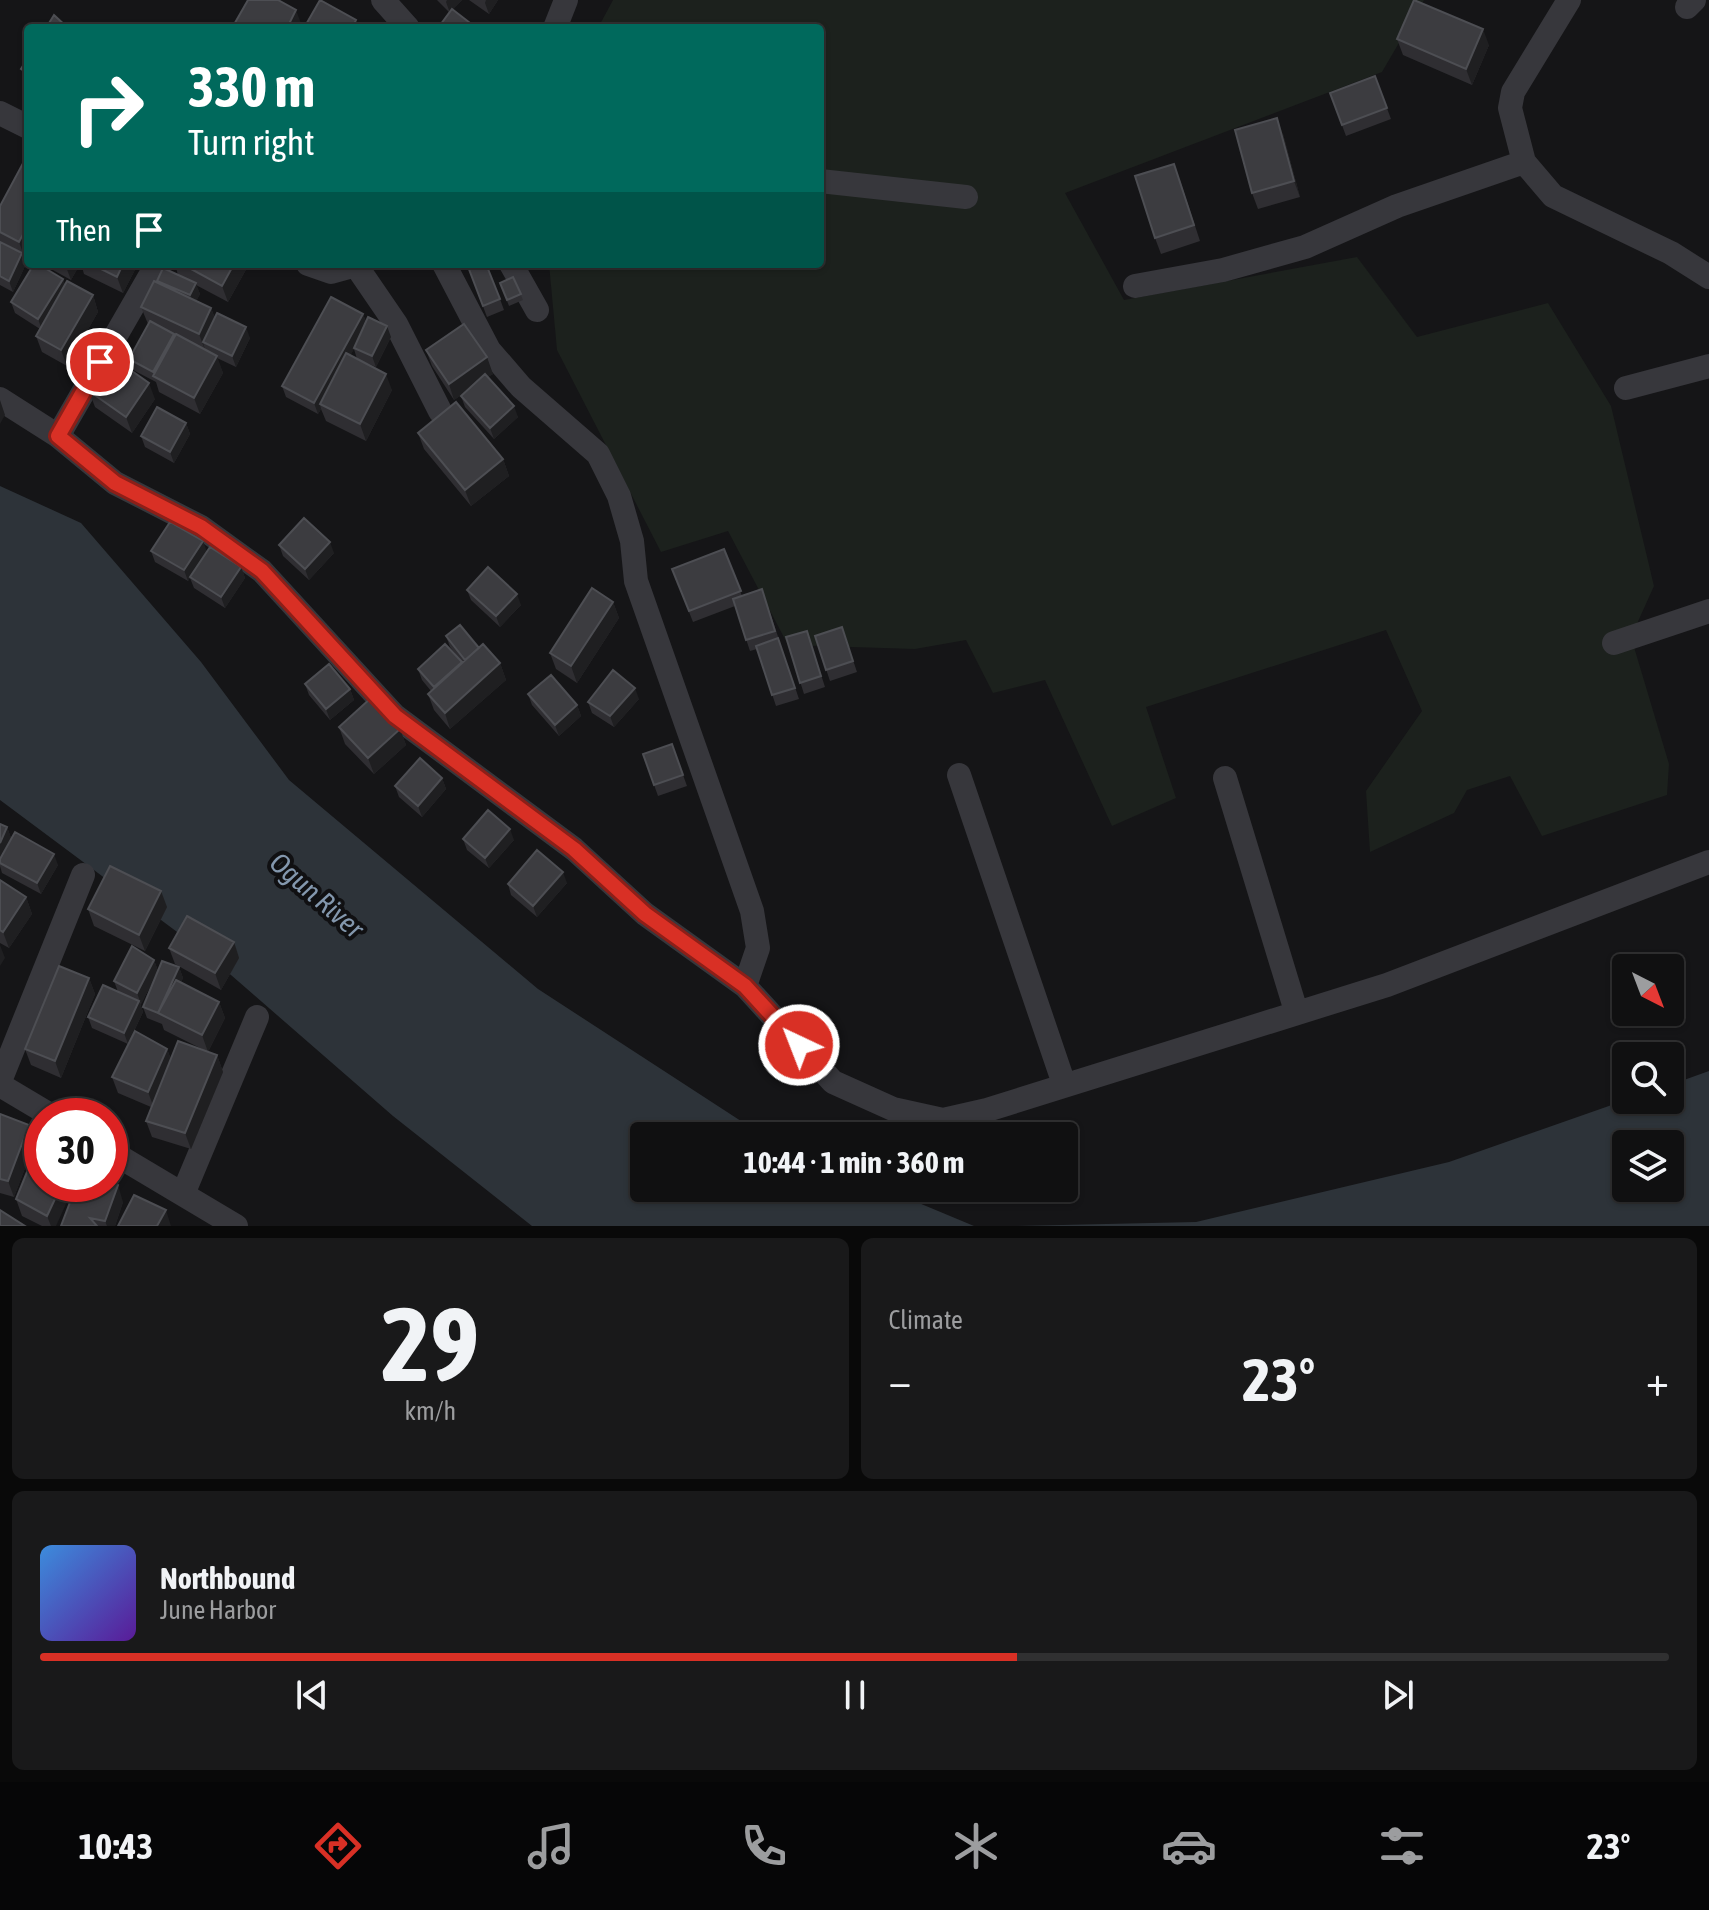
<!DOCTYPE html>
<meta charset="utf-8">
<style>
:root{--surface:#101011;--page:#19191a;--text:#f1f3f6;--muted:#9c9d9f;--line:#303031;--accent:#d93025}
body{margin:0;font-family:"Asap Condensed",sans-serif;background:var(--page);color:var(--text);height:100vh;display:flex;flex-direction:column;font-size:30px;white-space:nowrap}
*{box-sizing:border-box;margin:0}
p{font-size:26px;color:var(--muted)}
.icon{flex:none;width:44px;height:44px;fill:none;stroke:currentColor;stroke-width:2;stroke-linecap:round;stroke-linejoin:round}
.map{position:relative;height:1226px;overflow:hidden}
.sheet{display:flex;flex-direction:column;gap:12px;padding:12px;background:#090909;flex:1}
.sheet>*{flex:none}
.banner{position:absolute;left:24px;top:24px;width:800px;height:244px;border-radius:8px;box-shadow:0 2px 6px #0004,0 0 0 2px var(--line);background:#00695c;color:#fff;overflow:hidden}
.needle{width:52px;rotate:138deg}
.buttons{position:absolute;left:1612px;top:954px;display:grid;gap:16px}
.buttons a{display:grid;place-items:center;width:72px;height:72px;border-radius:8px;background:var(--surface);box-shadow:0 2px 6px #0004,0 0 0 2px var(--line);font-size:40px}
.speed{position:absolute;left:24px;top:1098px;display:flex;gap:16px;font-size:40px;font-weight:700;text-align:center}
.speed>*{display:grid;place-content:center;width:104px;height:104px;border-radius:50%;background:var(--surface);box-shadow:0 2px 6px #0004,0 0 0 2px var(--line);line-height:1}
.speed .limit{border:12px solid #d22;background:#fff;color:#111}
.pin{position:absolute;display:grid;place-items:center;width:68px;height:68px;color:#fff;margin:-34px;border:4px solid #fff;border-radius:50%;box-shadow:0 2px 8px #0007}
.me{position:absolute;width:88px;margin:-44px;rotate:317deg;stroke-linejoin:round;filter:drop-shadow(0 0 6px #0008)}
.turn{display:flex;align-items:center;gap:28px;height:168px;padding:0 32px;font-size:36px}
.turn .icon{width:104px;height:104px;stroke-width:2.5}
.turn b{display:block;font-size:56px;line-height:68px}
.then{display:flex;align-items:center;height:76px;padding:0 32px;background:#0003;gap:16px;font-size:30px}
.big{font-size:60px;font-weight:700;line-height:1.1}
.sheet .tile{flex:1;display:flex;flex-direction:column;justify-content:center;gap:12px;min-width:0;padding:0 28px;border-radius:12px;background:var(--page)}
.sheet .dial{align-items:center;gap:0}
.dial b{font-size:104px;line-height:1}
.song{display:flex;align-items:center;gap:24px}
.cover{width:96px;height:96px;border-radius:12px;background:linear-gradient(135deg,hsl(210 70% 55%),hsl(270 70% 35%))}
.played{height:8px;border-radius:4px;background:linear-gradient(90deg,var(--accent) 60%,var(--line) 60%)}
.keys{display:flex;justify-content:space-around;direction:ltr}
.heat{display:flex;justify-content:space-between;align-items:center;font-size:44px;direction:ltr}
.sheet .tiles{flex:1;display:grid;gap:12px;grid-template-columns:1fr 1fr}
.tile:last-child{grid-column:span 2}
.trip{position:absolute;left:630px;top:1122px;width:448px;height:80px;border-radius:8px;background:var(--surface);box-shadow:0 2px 6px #0004,0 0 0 2px var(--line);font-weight:700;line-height:80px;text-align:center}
.tab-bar{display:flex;height:128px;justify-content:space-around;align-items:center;background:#060607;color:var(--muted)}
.tab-bar .icon{width:56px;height:56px}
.tab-bar .current{color:var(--accent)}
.tab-bar b{font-size:36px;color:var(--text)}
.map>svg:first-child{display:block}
</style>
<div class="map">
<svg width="1709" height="1226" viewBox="0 0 1709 1226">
<rect width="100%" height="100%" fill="#151517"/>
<path fill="#1c211d" d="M613 0H1424L1382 72 1065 193 1124 300 1357 257 1417 337 1548 303 1611 406 1654 586 1631 637 1669 764 1667 795 1542 836 1510 776 1467 790 1454 813 1370 852 1366 791 1422 711 1386 630 1146 707 1176 798 1112 826 1045 680 993 693 966 640 915 649 788 645 728 531 661 552 557 350 549 264H820V28H598Z"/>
<path fill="#2d3339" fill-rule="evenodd" d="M0 486 81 523 201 662 289 780 538 989 764 1136H644V1188H883L974 1226H532L393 1116 208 955 0 800Z
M1709 1071V1226H1013L1196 1222 1449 1162 1626 1100H1670V1085ZM1626 1144H1670V1188H1626Z"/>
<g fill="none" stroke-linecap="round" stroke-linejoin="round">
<path stroke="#37373c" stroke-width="24" d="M383 0 408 28
M1569 0 1513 92 1510 108 1524 162 1553 196 1671 253 1709 277
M1687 7 1694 0
M555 28 566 0
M0 113 28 127
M820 181 966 197
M308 264 331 272 360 264
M444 264 489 350 521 387 598 454 619 496 632 541 636 581 752 911 758 948 745 986
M511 264 537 310
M357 267 396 324 440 411
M1135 286 1223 270 1305 247 1397 206 1524 162
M1626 388 1709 366
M0 399 58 436 115 483 201 527 262 571 395 716 574 849 645 914 745 986 833 1082 893 1109 943 1120 987 1110 1387 985 1709 862
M58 436 157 264
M1614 643 1709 611
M959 775 1064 1084
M1225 778 1296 1011
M0 1081 83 875
M0 1085 52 1116
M110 1151 236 1226
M183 1194 257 1017"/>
</g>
<path fill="#2f2e32" d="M437 0H462L452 10 474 26 475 28H438L450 13Z
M469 0H498L489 14Z
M1397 39 1489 45 1472 85 1403 55Z
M28 58V86L21 69Z
M1375 76 1391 119 1346 136 1330 93Z
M1283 134 1300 197 1258 209 1252 193Z
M28 154V250L26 246 23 253 0 241V206Z
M1180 180 1200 241 1161 254 1155 238Z
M0 242 22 253 26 264 13 292 0 285Z
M42 264H80L71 280Z
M81 264H138L123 293 84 274Z
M175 264H247L248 266 228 302 196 285 200 294 196 301 211 308 215 318 250 338 236 367 217 358 223 373 200 414 159 392 156 382 133 370 129 359 148 324 141 307 158 283 157 281 178 275Z
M467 264 500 299 504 310 487 317Z
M513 277 523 300 509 306 500 283Z
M63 279 65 285 93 295 98 312 67 366 42 352 36 336 40 329 15 313 11 302Z
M363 314 366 322 391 337 376 367 357 359 354 349 350 355 392 390 366 441 326 421 321 409 318 414 286 397 282 386Z
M426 350 493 374 488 377 518 417 494 439 465 407 461 396 464 393 454 400 432 366Z
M89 391 155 399 132 433 95 407Z
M186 423 190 434 174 463 145 447 141 436Z
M418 433 503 459 509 476 471 506 424 449Z
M279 545 334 553 309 580 283 556Z
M724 549 742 596 762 589 799 699 776 706 757 649 750 651 735 606 693 622 672 569Z
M151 551 207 552 241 567 245 578 225 608 194 588 190 578 188 581 155 562Z
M467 590 521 605 500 627 471 600Z
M613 602 619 618 577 683 556 669 550 653Z
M842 627 857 672 830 681 815 636Z
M807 631 825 687 804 694 786 637Z
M446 636 479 648 500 663 506 680 450 729 434 710 428 694 431 691 422 680 418 669 460 660 450 647Z
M305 684 350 689 354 700 330 720 309 695Z
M528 694 577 705 581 716 559 736 532 705Z
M639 699 614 727 592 713 588 702Z
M339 727 400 729 406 745 374 774 345 744Z
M672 744 687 786 658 796 643 754Z
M442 778 446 789 422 817 399 797 395 786Z
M0 824 7 827 11 838 58 865 41 894 2 873 0 866Z
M463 839 514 840 489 868 467 850Z
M0 880 26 897 32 914 9 948 0 943Z
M567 883 537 917 511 895 508 884Z
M167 907 145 951 94 926 88 909Z
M234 942 239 958 221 990 175 964 169 948Z
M154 960 158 971 141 1004 140 1003 143 1012 128 1044 92 1028 88 1017 118 992 114 981Z
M179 967 183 978 181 982 219 1002 225 1018 208 1052 164 1030 162 1024 147 1018 143 1007Z
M89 978 95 994 61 1078 31 1065 25 1049Z
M167 1049 171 1059 217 1055 223 1072 191 1149 152 1137 146 1121 151 1107 118 1093 112 1077Z
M0 1114 35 1142 14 1197 0 1193Z
M38 1145 56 1226H42L22 1216 16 1199Z
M123 1202 115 1226H61Z"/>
<path fill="#1f1f21" d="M447 0H462L450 13 446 2Z
M486 0H498L489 14 485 3Z
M296 10 302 26 301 28H287Z
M356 20 359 28H352Z
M1483 29 1489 45 1472 85 1466 69Z
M1277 118 1283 134 1300 197 1294 181Z
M28 225V243L25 242 26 246 23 253 19 242Z
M22 253 26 264 13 292 9 281Z
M65 264H80L71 280Z
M123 264H138L123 293 117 277Z
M234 264H247L248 266 228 302 222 286Z
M63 279 67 290 42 330 38 319Z
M196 283 200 294 194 306 190 295Z
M93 295 98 312 67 366 61 350Z
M211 308 217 324 203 342 205 350 199 334Z
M363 314 367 325 323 406 320 404 321 409 318 414 314 403Z
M387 326 391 337 376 367 372 356Z
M246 327 250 338 236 367 232 356Z
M174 334 178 345 155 377 153 372Z
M217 356 223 373 200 414 194 398Z
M487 357 493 374 454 400 449 384Z
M386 374 392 390 366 441 360 424Z
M149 383 155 399 132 433 126 417Z
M0 400 5 415 0 424Z
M514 406 518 417 494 439 490 428Z
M186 423 190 434 174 463 170 452Z
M503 459 509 476 471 506 465 490Z
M203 541 207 552 188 581 184 570Z
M330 542 334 553 309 580 305 569Z
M241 567 245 578 225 608 221 597Z
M517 594 521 605 500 627 496 616Z
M613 602 619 618 577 683 571 666Z
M500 663 506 680 450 729 445 713Z
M635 688 639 699 614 727 610 716Z
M350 689 354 700 330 720 326 709Z
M577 705 581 716 559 736 555 725Z
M400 729 406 745 374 774 368 758Z
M442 778 446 789 422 817 418 806Z
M7 827 11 838 0 863V843Z
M510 829 514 840 489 868 485 858Z
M54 854 58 865 41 894 37 883Z
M563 872 567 883 537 917 533 906Z
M161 891 167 907 145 951 139 935Z
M26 897 32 914 9 948 3 932Z
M234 942 239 958 221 990 215 973Z
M0 945 5 958 0 966Z
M154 960 158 971 141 1004 137 993Z
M179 967 183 978 166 1017 158 1013 162 1024 158 1013Z
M89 978 95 994 61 1078 55 1061Z
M139 1001 143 1012 128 1044 124 1033Z
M219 1002 225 1018 208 1052 202 1035Z
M167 1049 173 1065 154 1108 148 1092Z
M217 1055 223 1072 191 1149 185 1133Z
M29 1125 35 1142 14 1197 8 1181Z
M62 1184H75L56 1226H51L47 1216Z
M118 1185 123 1202 115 1226H107L105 1221Z
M166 1210 171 1226H157Z"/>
<path fill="#3c3c40" stroke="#4d4e53" stroke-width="2" d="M248 0H278L296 10 287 28H232Z
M320 0 356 20 352 28H304Z
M1414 0 1483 29 1466 69 1397 39Z
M452 9 474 26 472 28H438Z
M54 15 68 28H46Z
M28 58V73L21 69Z
M1375 76 1387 108 1342 125 1330 93Z
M1277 118 1294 181 1252 193 1235 130Z
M28 154V225L19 242 0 232V206Z
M1174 164 1194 225 1155 238 1135 176Z
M0 242 22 253 9 281 0 276Z
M34 264H38L63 279 38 319 11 302Z
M91 264H123L117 277Z
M182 264H234L222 286Z
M467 264H486L500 299 483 306Z
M163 268 196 283 190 295 157 281Z
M513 277 521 294 507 300 500 283Z
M67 281 93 295 61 350 36 336Z
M154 281 211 308 199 334 141 307Z
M331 297 363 314 314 403 282 386Z
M217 313 246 327 232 356 203 342Z
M368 317 387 326 372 356 354 348Z
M150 321 174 334 153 372 129 359Z
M464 324 487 357 449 384 426 350Z
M176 334 217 356 194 398 153 376Z
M346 353 386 374 360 424 320 404Z
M112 357 149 383 126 417 89 391Z
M485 374 514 406 490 428 461 396Z
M456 402 503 459 465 490 418 433Z
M157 407 186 423 170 452 141 436Z
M304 518 330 542 305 569 279 545Z
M170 522 203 541 184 570 151 551Z
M210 547 241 567 221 597 190 577Z
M724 549 741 591 689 611 672 569Z
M488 567 517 594 496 616 467 590Z
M592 588 613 602 571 666 550 653Z
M762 589 775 631 746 640 733 599Z
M460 625 479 648 465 660 446 636Z
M842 627 853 661 826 670 815 636Z
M807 631 821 676 800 683 786 637Z
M778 638 795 688 772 695 756 646Z
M445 644 462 662 434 687 418 669Z
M483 644 500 663 445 713 428 694Z
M329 664 350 689 326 709 305 684Z
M613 670 635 688 610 716 588 702Z
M551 675 577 705 555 725 528 694Z
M371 698 400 729 368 758 339 727Z
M672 744 683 775 654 785 643 754Z
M420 758 442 778 418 806 395 786Z
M488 810 510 829 485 858 463 839Z
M0 824 7 827 0 843Z
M15 832 54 854 37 883 0 863V859Z
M537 850 563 872 533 906 508 884Z
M110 866 161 891 139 935 88 909Z
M0 880 26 897 3 932 0 930Z
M187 916 234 942 215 973 169 948Z
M132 946 154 960 137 993 114 981Z
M162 961 179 967 158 1013 143 1007Z
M59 966 89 978 55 1061 25 1049Z
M176 980 219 1002 202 1035 158 1013Z
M103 985 139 1001 124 1033 88 1017Z
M135 1031 167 1049 148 1092 112 1077Z
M178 1041 217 1055 185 1133 146 1121Z
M0 1114 29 1125 8 1181 0 1179Z
M38 1145 42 1147V1184H62L47 1216 16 1199Z
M110 1182 118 1185 105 1221 90 1218 97 1226H61L77 1184H110Z
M134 1195 166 1210 157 1226H118Z
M0 1210 25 1226H0Z"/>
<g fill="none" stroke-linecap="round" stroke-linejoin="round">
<defs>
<path id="route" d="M100 362 58 436 115 483 201 527 262 571 395 716 574 849 645 914 745 986 799 1045"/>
</defs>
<use href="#route" stroke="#8d1f18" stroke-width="20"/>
<use href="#route" stroke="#d93025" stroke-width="14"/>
</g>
<g text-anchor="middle" stroke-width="8" stroke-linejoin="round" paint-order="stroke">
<g font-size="28" font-style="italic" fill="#8397ad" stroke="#101012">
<text transform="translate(317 895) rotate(41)" y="10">Ogun River</text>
</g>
</g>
</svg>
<div class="buttons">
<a><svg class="needle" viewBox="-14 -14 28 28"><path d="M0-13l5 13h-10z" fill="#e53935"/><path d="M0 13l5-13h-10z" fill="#9c9d9f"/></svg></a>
<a><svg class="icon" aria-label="search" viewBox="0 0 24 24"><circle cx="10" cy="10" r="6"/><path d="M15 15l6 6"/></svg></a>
<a><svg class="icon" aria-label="layers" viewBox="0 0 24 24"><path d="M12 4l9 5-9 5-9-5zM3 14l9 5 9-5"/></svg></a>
</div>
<div class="speed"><div class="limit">30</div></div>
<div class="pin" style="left:100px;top:362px;background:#d93025"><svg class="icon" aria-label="arrive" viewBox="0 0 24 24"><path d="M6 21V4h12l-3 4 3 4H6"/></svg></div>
<svg class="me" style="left:799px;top:1045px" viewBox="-20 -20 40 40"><circle r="17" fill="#d93025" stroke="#fff" stroke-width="3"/><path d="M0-11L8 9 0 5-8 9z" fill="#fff"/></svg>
<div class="trip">10:44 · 1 min · 360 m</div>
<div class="banner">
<div class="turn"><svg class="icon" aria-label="right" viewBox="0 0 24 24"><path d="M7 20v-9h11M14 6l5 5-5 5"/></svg><div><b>330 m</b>Turn right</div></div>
<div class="then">Then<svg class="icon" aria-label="arrive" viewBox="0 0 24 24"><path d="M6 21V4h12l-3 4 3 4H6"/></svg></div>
</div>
</div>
<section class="sheet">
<div class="tiles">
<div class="tile dial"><b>29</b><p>km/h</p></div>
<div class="tile"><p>Climate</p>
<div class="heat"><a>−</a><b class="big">23°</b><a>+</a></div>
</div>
<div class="tile">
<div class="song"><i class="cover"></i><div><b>Northbound</b><p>June Harbor</p></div></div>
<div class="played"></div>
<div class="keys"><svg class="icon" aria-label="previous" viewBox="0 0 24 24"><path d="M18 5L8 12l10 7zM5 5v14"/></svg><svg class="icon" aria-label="pause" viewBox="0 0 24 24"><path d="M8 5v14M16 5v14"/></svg><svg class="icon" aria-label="next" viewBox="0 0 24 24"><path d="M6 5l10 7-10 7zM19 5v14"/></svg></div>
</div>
</div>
</section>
<nav class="tab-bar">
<b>10:43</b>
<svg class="icon current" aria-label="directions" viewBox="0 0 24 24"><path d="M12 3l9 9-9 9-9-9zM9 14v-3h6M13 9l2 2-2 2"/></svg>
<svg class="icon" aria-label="music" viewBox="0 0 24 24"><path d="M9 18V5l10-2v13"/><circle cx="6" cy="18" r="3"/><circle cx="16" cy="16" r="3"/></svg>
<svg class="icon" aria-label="phone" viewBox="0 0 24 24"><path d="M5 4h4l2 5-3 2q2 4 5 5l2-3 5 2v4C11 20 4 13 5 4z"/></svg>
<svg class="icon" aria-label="climate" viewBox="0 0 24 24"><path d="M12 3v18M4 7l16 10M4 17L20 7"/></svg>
<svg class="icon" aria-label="car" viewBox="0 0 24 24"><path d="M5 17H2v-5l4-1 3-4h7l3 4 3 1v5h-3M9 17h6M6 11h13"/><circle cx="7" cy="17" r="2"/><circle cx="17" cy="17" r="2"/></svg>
<svg class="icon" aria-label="filters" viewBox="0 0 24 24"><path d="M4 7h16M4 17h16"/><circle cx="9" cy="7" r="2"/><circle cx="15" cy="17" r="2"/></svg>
<b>23°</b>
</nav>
